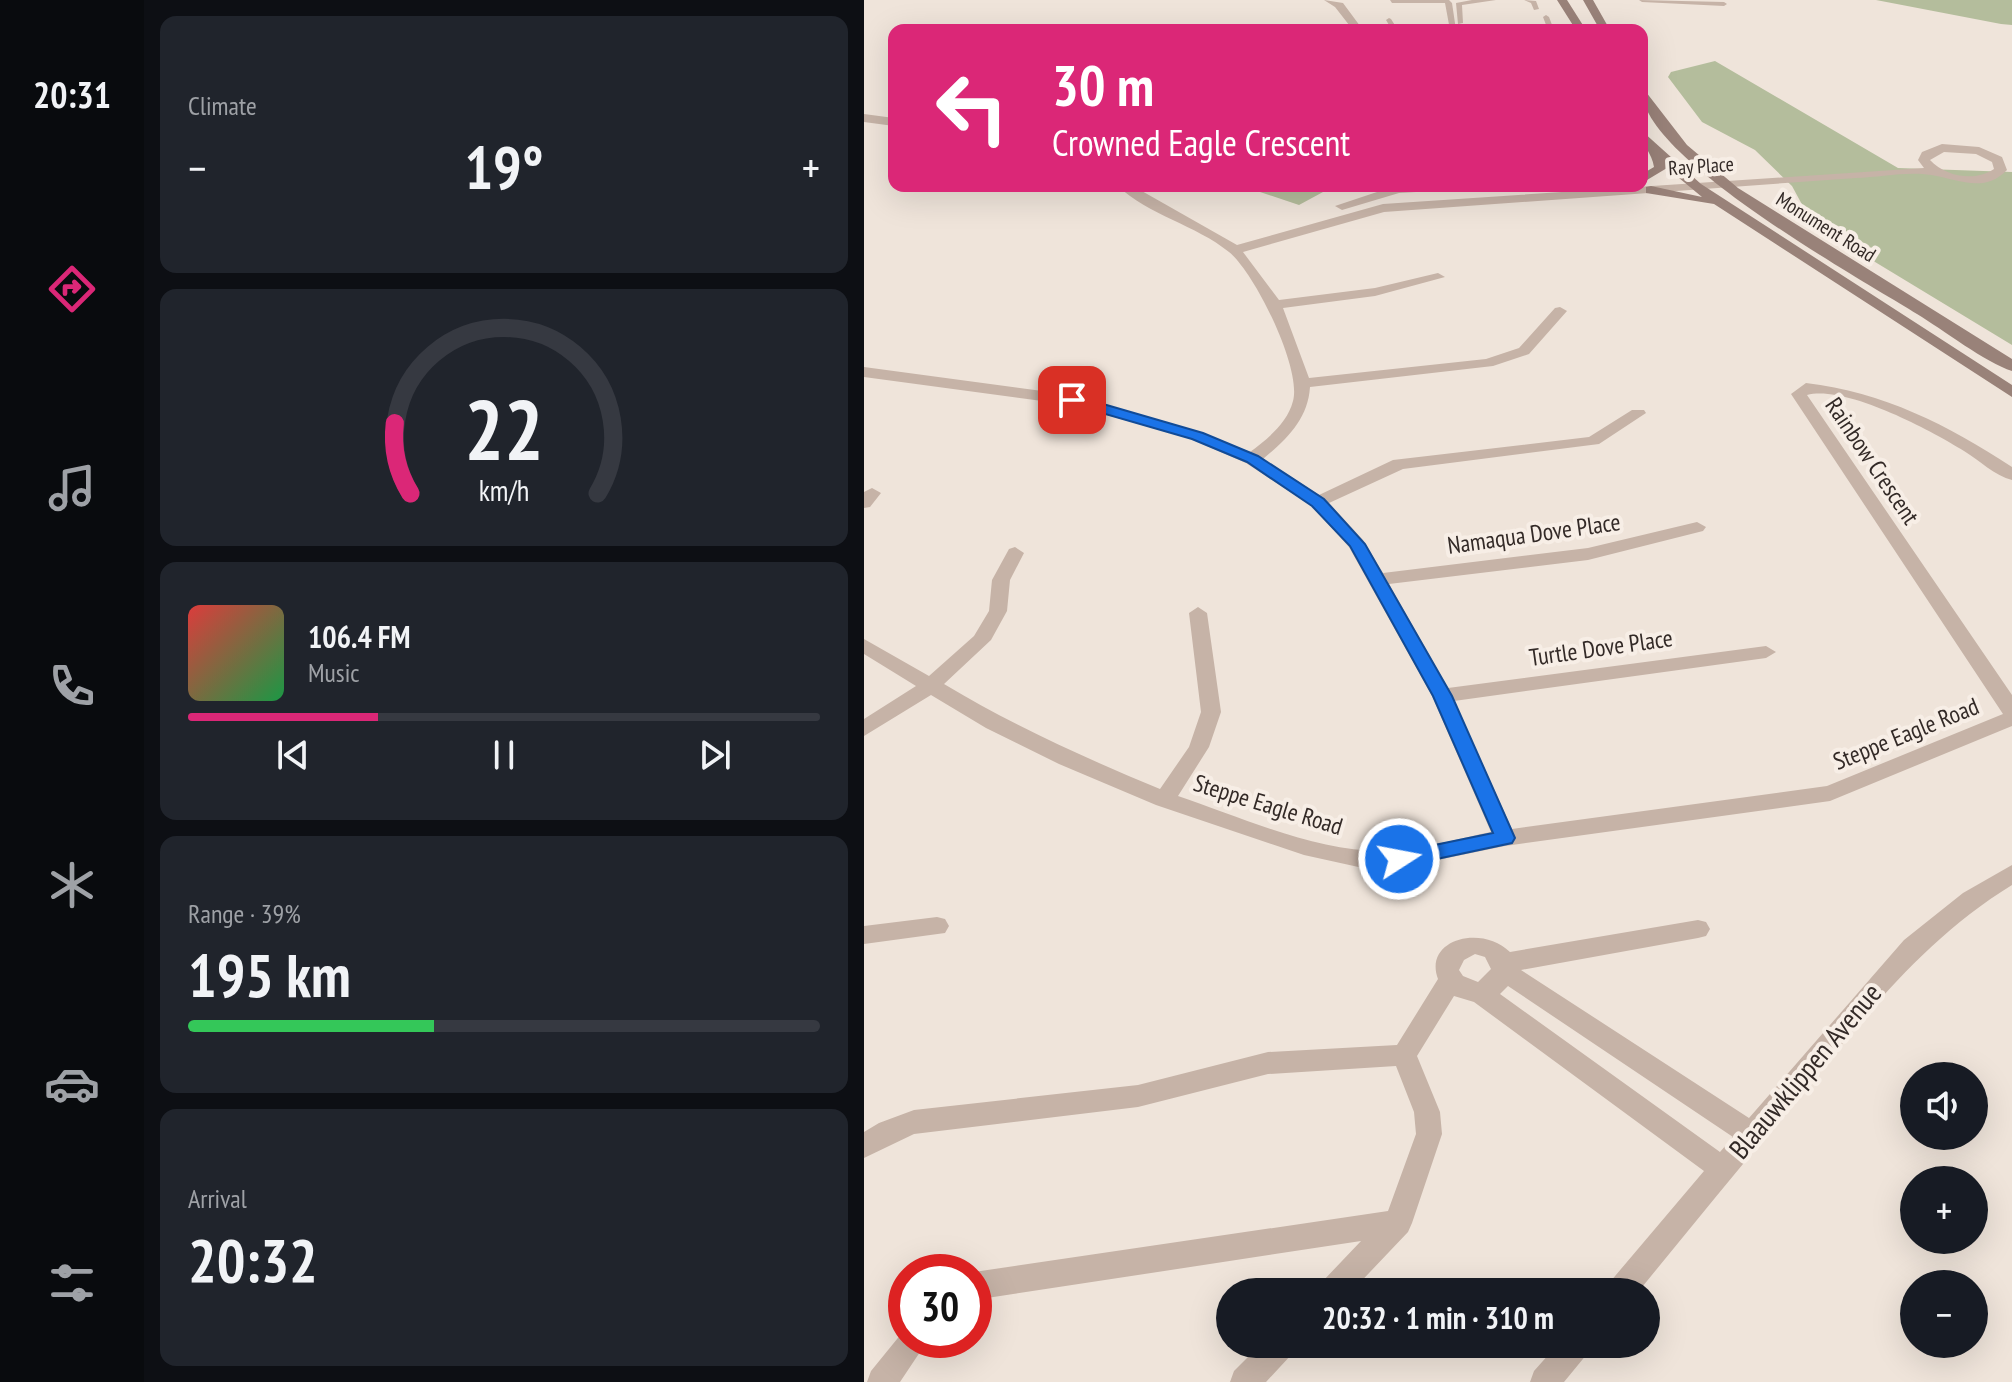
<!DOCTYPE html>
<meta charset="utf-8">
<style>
:root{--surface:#171b24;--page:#20242c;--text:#f1f3f6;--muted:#9ea1a6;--line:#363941;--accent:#db2777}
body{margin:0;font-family:"PT Sans Narrow",sans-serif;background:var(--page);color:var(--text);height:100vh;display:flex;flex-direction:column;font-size:30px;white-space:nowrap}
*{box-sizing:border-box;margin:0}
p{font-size:26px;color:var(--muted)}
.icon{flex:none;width:44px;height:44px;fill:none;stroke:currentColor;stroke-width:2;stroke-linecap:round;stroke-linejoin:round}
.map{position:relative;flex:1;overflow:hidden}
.panel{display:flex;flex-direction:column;gap:16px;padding:16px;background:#0d0f14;width:720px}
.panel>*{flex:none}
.top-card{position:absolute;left:24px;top:24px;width:760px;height:168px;border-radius:16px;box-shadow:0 8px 32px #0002;background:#db2777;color:#fff;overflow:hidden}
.controls{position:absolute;left:1036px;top:1062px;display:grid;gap:16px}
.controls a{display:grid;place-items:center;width:88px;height:88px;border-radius:50%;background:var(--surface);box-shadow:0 8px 32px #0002;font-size:40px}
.speed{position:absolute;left:24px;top:1254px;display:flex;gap:16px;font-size:40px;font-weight:700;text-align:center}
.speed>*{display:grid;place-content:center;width:104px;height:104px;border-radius:50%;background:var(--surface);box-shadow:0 8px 32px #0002;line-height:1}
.speed .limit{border:12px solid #d22;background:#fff;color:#111}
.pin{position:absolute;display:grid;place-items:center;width:68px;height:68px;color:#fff;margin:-34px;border-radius:16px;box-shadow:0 4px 12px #0006}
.me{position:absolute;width:88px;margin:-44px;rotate:79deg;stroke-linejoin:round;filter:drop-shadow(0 0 6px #0008)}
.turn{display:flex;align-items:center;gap:28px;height:168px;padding:0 32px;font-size:36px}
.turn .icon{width:104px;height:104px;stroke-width:2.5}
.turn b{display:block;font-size:56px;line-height:68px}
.big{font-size:60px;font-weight:700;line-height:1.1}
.panel .widget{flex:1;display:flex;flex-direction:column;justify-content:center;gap:12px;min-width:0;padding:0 28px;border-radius:16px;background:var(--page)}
.panel .dial{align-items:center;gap:0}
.dial svg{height:208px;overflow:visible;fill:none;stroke:var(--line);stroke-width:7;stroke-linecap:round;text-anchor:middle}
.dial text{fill:var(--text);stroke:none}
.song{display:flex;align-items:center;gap:24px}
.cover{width:96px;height:96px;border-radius:12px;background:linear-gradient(135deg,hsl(0 70% 55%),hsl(140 70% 35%))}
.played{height:8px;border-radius:4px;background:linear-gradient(90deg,var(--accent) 30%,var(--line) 30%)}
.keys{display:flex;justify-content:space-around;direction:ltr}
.heat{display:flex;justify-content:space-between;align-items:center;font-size:44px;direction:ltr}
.charge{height:12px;border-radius:6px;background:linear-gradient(90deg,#34c759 39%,var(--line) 0)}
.trip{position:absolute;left:352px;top:1278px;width:444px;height:80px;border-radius:40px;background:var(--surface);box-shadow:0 8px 32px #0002;font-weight:700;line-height:80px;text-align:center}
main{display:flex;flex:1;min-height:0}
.tabs{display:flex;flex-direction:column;width:144px;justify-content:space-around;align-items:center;background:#090b0e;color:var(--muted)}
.tabs .icon{width:56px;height:56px}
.tabs .on{color:var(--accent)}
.tabs b{font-size:36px;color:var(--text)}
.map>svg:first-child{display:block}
</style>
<main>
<nav class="tabs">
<b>20:31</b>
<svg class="icon on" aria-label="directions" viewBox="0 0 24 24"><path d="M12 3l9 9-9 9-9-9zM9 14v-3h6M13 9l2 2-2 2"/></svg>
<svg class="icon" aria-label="music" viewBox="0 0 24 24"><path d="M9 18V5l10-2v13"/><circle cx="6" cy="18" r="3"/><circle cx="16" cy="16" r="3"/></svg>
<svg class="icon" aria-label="phone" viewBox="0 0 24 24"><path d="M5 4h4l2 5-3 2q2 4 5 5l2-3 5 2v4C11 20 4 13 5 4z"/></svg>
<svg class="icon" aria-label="climate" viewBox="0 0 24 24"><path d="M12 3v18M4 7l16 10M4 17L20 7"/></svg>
<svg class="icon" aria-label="car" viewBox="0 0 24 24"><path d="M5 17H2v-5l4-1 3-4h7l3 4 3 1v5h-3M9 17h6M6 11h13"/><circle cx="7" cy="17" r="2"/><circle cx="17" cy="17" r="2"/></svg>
<svg class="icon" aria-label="filters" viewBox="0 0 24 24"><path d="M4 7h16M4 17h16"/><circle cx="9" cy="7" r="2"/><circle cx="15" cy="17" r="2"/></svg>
</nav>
<section class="panel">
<div class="widget"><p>Climate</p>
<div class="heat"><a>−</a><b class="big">19°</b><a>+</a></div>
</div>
<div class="widget dial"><svg viewBox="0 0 100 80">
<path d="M14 69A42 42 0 1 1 86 69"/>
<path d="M14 69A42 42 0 0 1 8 42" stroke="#db2777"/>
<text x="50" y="56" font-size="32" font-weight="700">22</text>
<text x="50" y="72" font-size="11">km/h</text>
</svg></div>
<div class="widget">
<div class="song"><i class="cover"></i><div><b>106.4 FM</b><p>Music</p></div></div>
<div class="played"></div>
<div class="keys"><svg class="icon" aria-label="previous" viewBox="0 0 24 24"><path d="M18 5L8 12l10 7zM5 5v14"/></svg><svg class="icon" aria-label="pause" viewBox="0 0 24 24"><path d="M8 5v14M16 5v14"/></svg><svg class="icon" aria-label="next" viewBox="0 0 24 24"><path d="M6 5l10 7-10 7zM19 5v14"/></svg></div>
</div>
<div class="widget"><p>Range · 39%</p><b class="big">195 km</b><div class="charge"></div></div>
<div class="widget"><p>Arrival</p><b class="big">20:32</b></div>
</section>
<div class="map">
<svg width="1148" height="1382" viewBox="0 0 1148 1382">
<rect width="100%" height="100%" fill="#efe4da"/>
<path fill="#b4bd9c" d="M1012 0H1148V25L1137 24Z
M851 61 1034 168 1148 172V345L988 248 941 210 928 186 891 150 838 122 804 77 807 72Z
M378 186H441L459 192 435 205Z"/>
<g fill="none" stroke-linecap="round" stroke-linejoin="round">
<path fill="#c6b3a7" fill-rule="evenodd" d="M526 0H585L588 3 592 30H586L581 3H528Z
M608 0H632L598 5 599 23 594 24 592 3Z
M660 0 672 1 675 9 670 10 667 3Z
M775 0 860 2 863 4 860 6 778 2Z
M682 15 685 17 690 30H684L679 17Z
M525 18 527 19 534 30H528L522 20Z"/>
<path fill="#c6b3a7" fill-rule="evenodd" d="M460 0 479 3 499 30H489L471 7Z
M0 114 30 118V126L0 122Z
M1078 144 1115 147 1138 157 1143 170C1120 194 1094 179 1067 175 1044 171 1016 177 992 178L520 212 379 252 415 300 511 288 574 273 581 277 511 296 419 308 445 378 622 359 655 348 691 308 696 307 703 311 665 354 629 366 446 387C444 419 423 439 399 459L455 495 529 460 725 437 768 410H780L782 413 735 444 539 469 465 503 499 540 519 573 724 548 833 522 842 527 839 531 724 560 525 584 584 688 902 646 912 652 902 658 590 701 648 829 963 786 1139 714 927 394 942 383C1019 392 1084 425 1148 467V480C1131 476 1115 460 1100 451 1066 430 982 385 943 395L1148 695V726L966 801 641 846 535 868H499L440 855 292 805 195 764 122 728 67 695 0 736V719L52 686 0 654V639L65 676 110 636 125 611 128 580 145 549 151 547 160 553 146 580 143 611 127 640 80 684C150 726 221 758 296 789L325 747 337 712 325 613 334 607 343 613 357 712 345 747 314 796C380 818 465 858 536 850 566 847 597 838 627 832L568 696 485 547 448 506 382 463 327 439 208 405 0 377V367L208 395 339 433 386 452C403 439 423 424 429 401 438 369 391 273 365 252 332 225 284 215 254 186H269L373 245 519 204 1060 168 1054 160 1058 152ZM1080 152 1112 154 1128 162 1130 169C1111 182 1082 177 1066 160Z
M531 186H592L586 190 535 193 478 210 471 206Z
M8 488 17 493 6 507 0 508V492Z
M1148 865V885C1060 939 1002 1015 937 1094 882 1160 828 1226 774 1292H742L746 1282 840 1171 610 1002 590 996 553 1056 576 1112 578 1134 548 1223 544 1232 487 1292H454L458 1282 497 1241 110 1300V1272L524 1211 552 1134 550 1112 532 1066 404 1074 274 1107 50 1134 0 1158V1132L15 1123 50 1110 274 1085 404 1052 533 1045 574 979C559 939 618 924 646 952L834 920 842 922 846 929 842 936 834 938 657 970 885 1118 1040 940 1099 893ZM611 954 621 957 627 969 614 982 599 976 595 970 600 960ZM644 986 869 1137 856 1152 636 994Z
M73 917 81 919 85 926 81 933 0 944V926Z
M42 1328V1340H64L36 1382H3L7 1371Z
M397 1344H433L428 1354 402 1382H366L370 1371Z
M694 1344H728L723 1354 700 1382H666L670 1371Z"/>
<path fill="#998279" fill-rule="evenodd" d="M693 0H703L722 30H712Z
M719 0H729L746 30H736Z
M778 91 782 92 823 145 874 188 1148 359V371C1122 363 1078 329 1053 314 997 279 778 158 778 91Z
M778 131 837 184 1148 385V397L850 204 782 193V187L787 186 838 197 803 168 778 183V174L790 167C788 153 778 146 778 131Z"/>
</g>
<path fill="#1a73e8" stroke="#114b97" stroke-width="2" d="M208 395 339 433 394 456 460 499 501 544 588 696 651 838 648 843 535 867 527 865 524 859 527 854 629 833 569 696 486 546 448 506 383 462 328 439 203 403 201 400Z"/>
<g text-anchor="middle" stroke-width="8" stroke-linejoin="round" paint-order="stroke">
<g font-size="20" fill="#332a27" stroke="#f7eee6">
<text transform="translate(837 166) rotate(-4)" y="7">Ray Place</text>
<text transform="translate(962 227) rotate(32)" y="7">Monument Road</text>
</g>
<g font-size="24" fill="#332a27" stroke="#f7eee6">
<text transform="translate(1008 461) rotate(56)" y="8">Rainbow Crescent</text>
<text transform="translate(670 534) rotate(-8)" y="8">Namaqua Dove Place</text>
<text transform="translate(737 648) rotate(-8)" y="8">Turtle Dove Place</text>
<text transform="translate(1042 734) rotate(-22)" y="8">Steppe Eagle Road</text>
<text transform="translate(404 805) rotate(17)" y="8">Steppe Eagle Road</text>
</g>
<g font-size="28" fill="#332a27" stroke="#f7eee6">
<text transform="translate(941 1071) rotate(-50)" y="10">Blaauwklippen Avenue</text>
</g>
</g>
</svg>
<div class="controls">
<a><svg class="icon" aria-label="sound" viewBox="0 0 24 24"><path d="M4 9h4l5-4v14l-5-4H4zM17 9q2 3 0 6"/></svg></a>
<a>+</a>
<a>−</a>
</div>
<div class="speed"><div class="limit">30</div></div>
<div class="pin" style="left:208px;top:400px;background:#d93025"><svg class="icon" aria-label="arrive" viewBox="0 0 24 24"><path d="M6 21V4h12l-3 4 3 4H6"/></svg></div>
<svg class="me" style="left:535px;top:859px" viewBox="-20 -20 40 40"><circle r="17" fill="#1a73e8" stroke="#fff" stroke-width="3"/><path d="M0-11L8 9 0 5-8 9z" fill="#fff"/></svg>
<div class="trip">20:32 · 1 min · 310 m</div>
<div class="top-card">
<div class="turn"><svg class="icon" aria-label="left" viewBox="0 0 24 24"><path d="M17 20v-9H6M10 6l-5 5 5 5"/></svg><div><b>30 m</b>Crowned Eagle Crescent</div></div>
</div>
</div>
</main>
